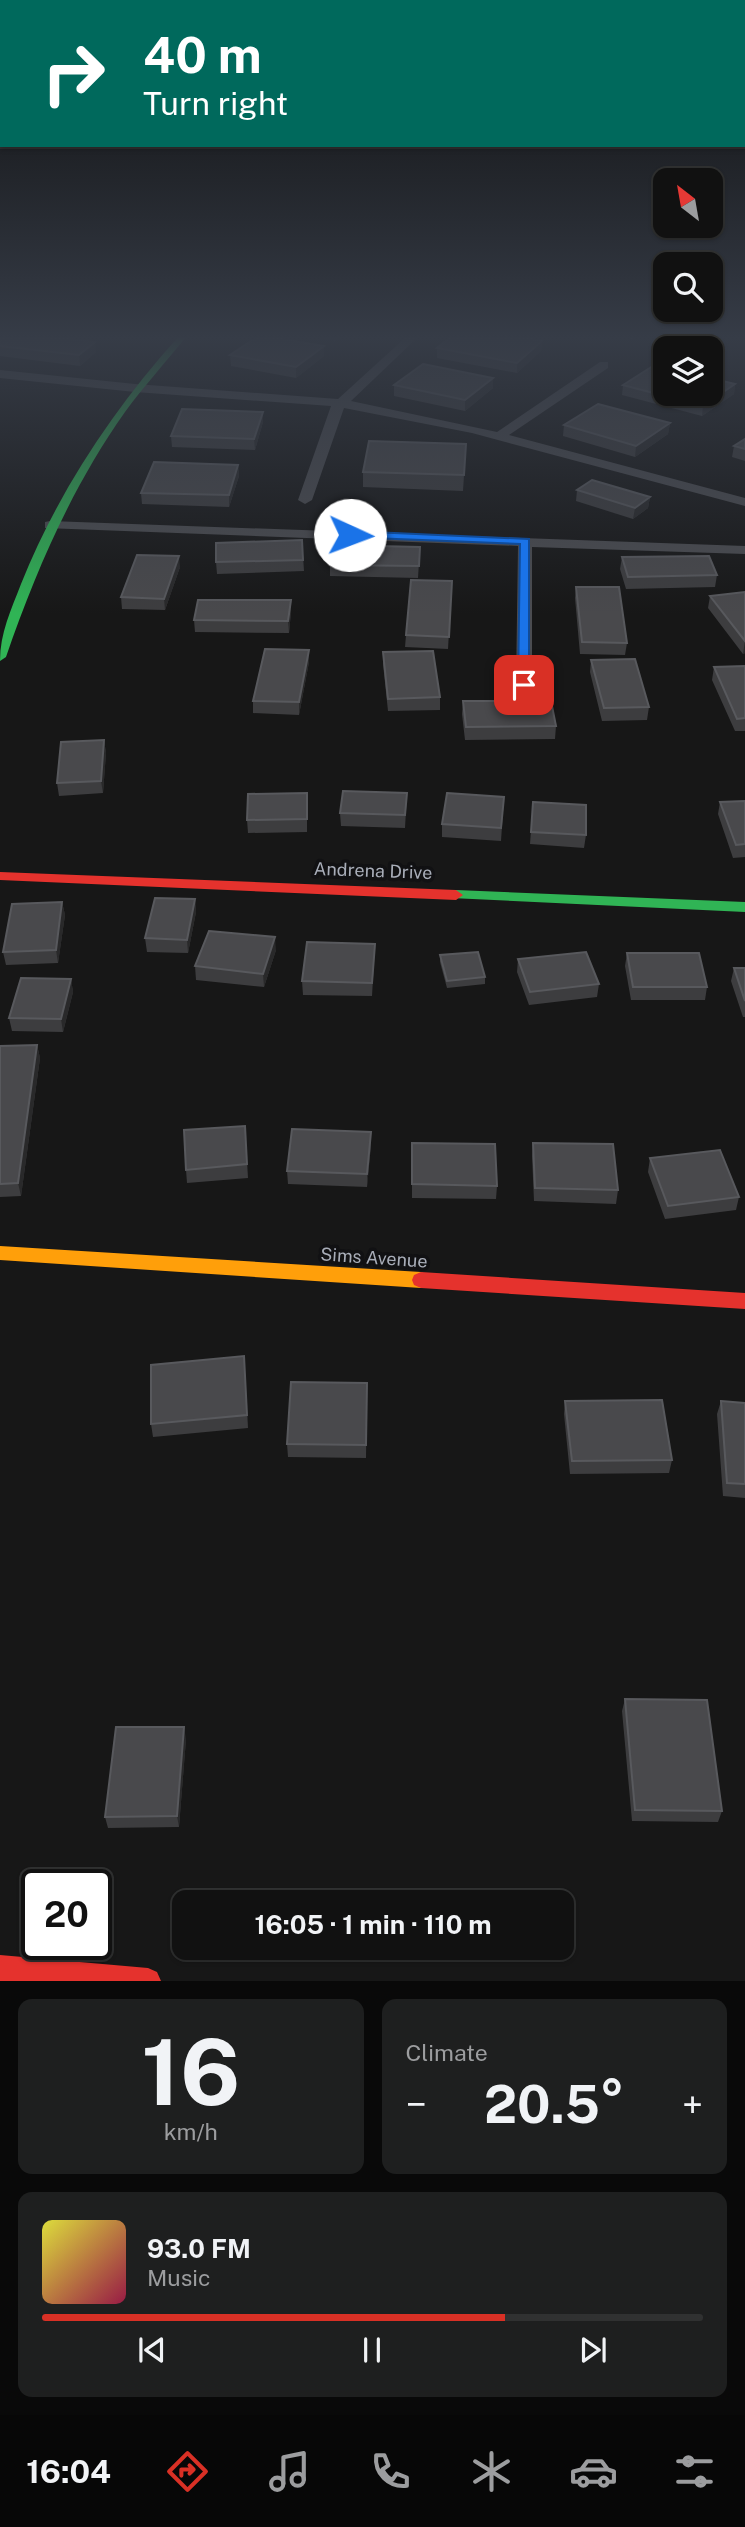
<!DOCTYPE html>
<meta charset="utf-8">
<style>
:root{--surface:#111;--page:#1e1f1f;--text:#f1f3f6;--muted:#9c9d9f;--line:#303131;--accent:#d93025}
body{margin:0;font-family:"Public Sans",sans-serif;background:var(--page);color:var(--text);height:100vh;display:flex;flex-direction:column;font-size:26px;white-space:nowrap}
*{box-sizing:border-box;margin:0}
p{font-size:23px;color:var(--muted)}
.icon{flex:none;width:38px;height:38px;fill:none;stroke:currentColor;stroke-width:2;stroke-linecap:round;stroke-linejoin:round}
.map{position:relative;height:1981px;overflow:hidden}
.drawer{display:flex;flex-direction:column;gap:18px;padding:18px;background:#090909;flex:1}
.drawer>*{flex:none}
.hud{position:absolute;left:0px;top:0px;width:746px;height:147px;box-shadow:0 2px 5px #0004,0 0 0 2px var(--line);background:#00695c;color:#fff;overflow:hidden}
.needle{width:46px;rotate:329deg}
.tools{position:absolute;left:653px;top:168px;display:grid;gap:14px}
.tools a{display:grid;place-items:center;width:70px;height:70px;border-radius:14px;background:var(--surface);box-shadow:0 2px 5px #0004,0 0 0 2px var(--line);font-size:35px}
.speed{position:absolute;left:21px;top:1869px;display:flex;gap:14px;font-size:35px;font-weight:700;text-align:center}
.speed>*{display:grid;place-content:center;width:91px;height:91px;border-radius:50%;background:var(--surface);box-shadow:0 2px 5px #0004,0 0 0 2px var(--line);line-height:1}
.speed .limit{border:4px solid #111;border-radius:10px;background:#fff;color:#111}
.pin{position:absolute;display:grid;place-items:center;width:60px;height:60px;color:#fff;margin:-30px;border-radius:14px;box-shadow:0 4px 10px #0006}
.me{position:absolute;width:77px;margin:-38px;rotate:92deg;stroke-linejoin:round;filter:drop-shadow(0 0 5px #0008)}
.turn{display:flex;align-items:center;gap:24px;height:147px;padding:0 28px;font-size:32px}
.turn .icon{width:91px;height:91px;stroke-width:2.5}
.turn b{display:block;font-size:49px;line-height:60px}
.big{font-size:52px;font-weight:700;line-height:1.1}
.drawer .widget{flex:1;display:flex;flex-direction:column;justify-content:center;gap:10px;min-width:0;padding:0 24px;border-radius:14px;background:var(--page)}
.drawer .dial{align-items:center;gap:0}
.dial b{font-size:91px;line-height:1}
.song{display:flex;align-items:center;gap:21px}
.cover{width:84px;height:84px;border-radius:10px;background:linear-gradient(135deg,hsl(60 70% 55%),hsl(340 70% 35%))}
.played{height:7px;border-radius:4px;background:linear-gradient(90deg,var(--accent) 70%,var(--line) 70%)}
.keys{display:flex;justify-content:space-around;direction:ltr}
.heat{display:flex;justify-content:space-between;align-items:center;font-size:38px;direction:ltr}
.drawer .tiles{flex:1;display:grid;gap:18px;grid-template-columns:1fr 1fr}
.widget:last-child{grid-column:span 2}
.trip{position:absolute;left:172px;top:1890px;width:402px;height:70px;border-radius:14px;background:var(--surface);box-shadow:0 2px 5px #0004,0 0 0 2px var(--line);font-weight:700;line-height:70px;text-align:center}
.menu{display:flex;height:112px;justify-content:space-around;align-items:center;background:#070707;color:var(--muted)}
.menu .icon{width:49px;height:49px}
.menu .active{color:var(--accent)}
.menu b{font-size:32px;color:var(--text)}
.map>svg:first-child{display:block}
</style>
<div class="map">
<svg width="745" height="1981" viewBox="0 0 745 1981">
<rect width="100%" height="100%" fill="#171717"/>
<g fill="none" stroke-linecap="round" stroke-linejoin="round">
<path fill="#4b4c50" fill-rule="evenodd" d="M406 337H418L351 401 497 432 600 362H608V368L509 435 745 498V506L472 433 344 408 312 500 305 504 298 500 331 406 135 392 0 378V370L135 384 338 399Z
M626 337H639L633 340Z
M50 521 745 546V554L532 547V685L524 690 516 685 518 546 45 528V522Z"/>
<path fill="#30b455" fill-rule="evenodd" d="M178 337H186C166 362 144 386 125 412 72 487 36 570 6 657L0 661C0 633 11 610 21 584 58 492 112 411 178 337Z
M456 890 745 902V912L451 898 449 895Z"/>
<path fill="#ff9f0a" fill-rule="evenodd" d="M0 1246 421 1272 428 1275 430 1280 428 1285 421 1288 0 1260Z"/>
<path fill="#e5322d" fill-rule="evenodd" d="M0 872 456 890 463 895 456 900 0 880Z
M421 1272 745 1293V1309L421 1288 414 1285 412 1280 414 1275Z
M0 1955 148 1968 157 1972 161 1981H0Z"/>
</g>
<path fill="#3d3d3f" d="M0 337 96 352 80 366 0 356Z
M312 337H342L335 341Z
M542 341 541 351 517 373 437 358V348Z
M324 346V356L296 378 231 366 230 355Z
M735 384 734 394 702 416 622 395 623 385Z
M394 385 493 388 465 411 394 396Z
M263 412V422L255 450 172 447 171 436Z
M670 423 668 434 635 457 563 436 564 425Z
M745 439V461L732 457 734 446Z
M466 444 463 491 363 487V472Z
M238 465 239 476 229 507 142 504 141 493Z
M577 490 650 497 648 508 633 519 576 501Z
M302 540 304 571 217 574 216 562Z
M420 547 418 578 330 576V565Z
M622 557 717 575 715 587 626 589 620 569Z
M180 567 165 610 122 609 121 597Z
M452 581 448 649 405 647 406 635Z
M576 587 627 643 625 655 580 654 575 598Z
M745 592V653L743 654 708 608 710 596Z
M291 612 289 633 195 632 194 620Z
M309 650V662L299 715 253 713V701Z
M383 652 440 697V710L388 711 383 664Z
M591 660 649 707 647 720 602 721 590 672Z
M745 666V731H735L712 680 714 667Z
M463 701 556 726 555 739 465 740 462 714Z
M104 740 106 753 103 793 59 796 57 783Z
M307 793V832L248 833 247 820Z
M407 793 405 828 341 826 340 813Z
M504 797 501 841 442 837V824Z
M745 801V857L733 858 718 814 720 802Z
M533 802 586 835 584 848 530 844Z
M195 899 196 912 188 953 147 952 145 938Z
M62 902 65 915 58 963 6 965 3 952Z
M375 944 372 996 303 995 302 981Z
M276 950 264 987 196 980 195 966Z
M627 953 707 987 705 1000H631L625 966Z
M440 955 485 977V984L447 988 440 962Z
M518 959 599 984 597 997 529 1005 517 972Z
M734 968H745V1017H743L731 981Z
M71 979 73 992 63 1032 12 1031 9 1018Z
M37 1045 40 1058 21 1196 0 1197V1046Z
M245 1126 248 1178 187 1183 186 1170Z
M371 1132V1145L367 1187 288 1184 287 1171Z
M412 1143 497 1186 496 1199 412 1198Z
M533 1143 618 1190 616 1204 534 1201 532 1156Z
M650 1158 739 1197 736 1210 665 1219 648 1172Z
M245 1369 248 1428 153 1437 151 1424Z
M367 1383 366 1458 288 1457 287 1444Z
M565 1401 672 1460 669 1473 570 1474 564 1414Z
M721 1401 745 1403V1498L723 1496 717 1414Z
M625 1699 722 1811 718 1822 632 1821 622 1711Z
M186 1739 179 1827 108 1828 105 1817Z"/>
<path fill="#29292a" d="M542 341 541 351 517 373V363Z
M95 342 96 352 80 366 79 355Z
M324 346V356L296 378V367Z
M493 378V388L465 411V400Z
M735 384 734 394 702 416 703 406Z
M263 412V422L255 450 254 439Z
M670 423 668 434 635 457 636 446Z
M238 465 239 476 229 507V495Z
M650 497 648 508 633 519 635 508Z
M179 556 180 567 165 610 164 599Z
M291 600V612L289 633 288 621Z
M745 641V653L743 654Z
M309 650V662L299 715V702Z
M104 740 106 753 103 793 101 781Z
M195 899 196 912 188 953 187 940Z
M62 902 65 915 58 963 56 950Z
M275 937 276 950 264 987 263 974Z
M71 979 73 992 63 1032 61 1019Z
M37 1045 40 1058 21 1196 18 1183Z
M371 1132V1145L367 1187V1174Z
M184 1727 186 1739 179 1827 177 1816Z"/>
<path fill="#49494c" stroke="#58595d" stroke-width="2" d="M0 337H50L95 342 79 355 0 346Z
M257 337H271L324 346 296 367 230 355Z
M451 337H519L542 341 517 363 437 348Z
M423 364 493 378 465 400 394 385Z
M656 364 665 366V394H710V378L735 384 703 406 623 385Z
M598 404 670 423 636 446 564 425Z
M182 409 263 412 254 439 171 436Z
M745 439V449L734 446Z
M369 441 466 444 464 475 363 472Z
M154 462 238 465 229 495 141 493Z
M592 480 650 497 635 508 577 490Z
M302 540 303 560 216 562V543Z
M333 545 420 547 419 566 330 565Z
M137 555 179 556 164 599 121 597Z
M709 556 717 575 628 577 622 557Z
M411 580 452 581 449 637 406 635Z
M576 587H619L627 643 582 642Z
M745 592V641L710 596Z
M198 600H291L288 621 194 620Z
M265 649 309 650 299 702 253 701Z
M433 651 440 697 388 699 383 652Z
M635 659 649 707 604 708 591 660Z
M745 666V718L737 719 714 667Z
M463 701H551L556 726 466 727Z
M104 740 101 781 57 783 61 742Z
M343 791 407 793 405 815 340 813Z
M307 793V819L247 820 248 794Z
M447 793 504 797 501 828 442 824Z
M745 801V844L736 845 720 802Z
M533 802 586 805V835L531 832Z
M155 898 195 899 187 940 145 938Z
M62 902 56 950 3 952 12 904Z
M209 931 275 937 263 974 195 966Z
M307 942 375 944 372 983 302 981Z
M478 952 485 977 447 981 440 955Z
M586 952 599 984 530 992 518 959Z
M627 953H699L707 987H633Z
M734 968H745V1001Z
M21 978 71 979 61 1019 9 1018Z
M37 1045 18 1183 0 1184V1046Z
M245 1126 247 1164 186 1170 184 1130Z
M292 1129 371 1132 367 1174 287 1171Z
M412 1143 495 1144 497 1186 412 1184Z
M533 1143 613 1144 618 1190 535 1188Z
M720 1150 739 1197 668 1206 650 1158Z
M244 1356 247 1415 151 1424V1365Z
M291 1382 367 1383 366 1445 287 1444Z
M662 1400 672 1460 572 1461 565 1401Z
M721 1401 745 1403V1484L727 1483Z
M625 1699 707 1700 722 1811 635 1810Z
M116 1727H184L177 1816 105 1817Z"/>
<linearGradient id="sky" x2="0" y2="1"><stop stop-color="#0d0d0d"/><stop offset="0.55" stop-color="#363c47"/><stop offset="1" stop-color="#363c47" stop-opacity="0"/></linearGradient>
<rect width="745" height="614" fill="url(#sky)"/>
<path fill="#1a73e8" stroke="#114b97" stroke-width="2" d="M350 531 529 539V688H520L518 685 520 544 346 537 345 535Z"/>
<g text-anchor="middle" stroke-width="7" stroke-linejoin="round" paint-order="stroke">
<g font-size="18" fill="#a8adb8" stroke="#111113">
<text transform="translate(373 871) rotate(2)" y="6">Andrena Drive</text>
<text transform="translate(374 1258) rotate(4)" y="6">Sims Avenue</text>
</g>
</g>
</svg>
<div class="tools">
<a><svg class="needle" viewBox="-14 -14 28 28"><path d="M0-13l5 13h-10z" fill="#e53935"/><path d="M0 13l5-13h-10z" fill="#9c9d9f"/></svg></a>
<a><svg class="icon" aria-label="search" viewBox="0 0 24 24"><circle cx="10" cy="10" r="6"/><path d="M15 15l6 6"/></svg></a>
<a><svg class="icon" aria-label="layers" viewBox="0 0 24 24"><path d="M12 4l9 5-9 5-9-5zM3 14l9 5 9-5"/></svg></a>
</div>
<div class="speed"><div class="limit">20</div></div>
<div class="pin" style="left:524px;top:685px;background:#d93025"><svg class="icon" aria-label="arrive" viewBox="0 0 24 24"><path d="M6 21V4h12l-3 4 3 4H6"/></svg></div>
<svg class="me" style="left:350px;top:535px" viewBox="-20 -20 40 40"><circle r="19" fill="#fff"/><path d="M0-13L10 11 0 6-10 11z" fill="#1a73e8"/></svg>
<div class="trip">16:05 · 1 min · 110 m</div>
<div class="hud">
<div class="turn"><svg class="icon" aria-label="right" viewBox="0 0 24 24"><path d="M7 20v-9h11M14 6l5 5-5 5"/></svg><div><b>40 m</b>Turn right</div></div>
</div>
</div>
<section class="drawer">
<div class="tiles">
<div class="widget dial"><b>16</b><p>km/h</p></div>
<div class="widget"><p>Climate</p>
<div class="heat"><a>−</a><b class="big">20.5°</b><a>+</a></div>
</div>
<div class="widget">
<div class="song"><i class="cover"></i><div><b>93.0 FM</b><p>Music</p></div></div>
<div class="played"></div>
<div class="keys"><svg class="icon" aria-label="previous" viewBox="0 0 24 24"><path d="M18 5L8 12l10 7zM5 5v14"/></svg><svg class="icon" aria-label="pause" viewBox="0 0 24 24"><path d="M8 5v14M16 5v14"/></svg><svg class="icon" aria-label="next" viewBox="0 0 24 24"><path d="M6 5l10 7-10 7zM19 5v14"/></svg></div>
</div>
</div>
</section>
<nav class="menu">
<b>16:04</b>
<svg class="icon active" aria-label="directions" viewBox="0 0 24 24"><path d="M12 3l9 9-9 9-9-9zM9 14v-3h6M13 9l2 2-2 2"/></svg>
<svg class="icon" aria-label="music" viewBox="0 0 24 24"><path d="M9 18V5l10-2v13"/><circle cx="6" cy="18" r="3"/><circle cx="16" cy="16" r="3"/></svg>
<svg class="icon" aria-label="phone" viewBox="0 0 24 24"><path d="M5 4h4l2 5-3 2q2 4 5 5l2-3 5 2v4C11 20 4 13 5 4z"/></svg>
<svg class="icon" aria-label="climate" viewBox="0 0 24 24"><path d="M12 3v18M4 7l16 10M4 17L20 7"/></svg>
<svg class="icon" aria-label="car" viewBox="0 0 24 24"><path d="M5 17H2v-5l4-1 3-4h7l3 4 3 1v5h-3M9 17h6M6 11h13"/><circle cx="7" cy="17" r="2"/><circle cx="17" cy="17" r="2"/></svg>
<svg class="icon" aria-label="filters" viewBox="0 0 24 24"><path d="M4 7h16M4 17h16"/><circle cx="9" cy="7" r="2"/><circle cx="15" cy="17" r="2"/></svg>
</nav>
